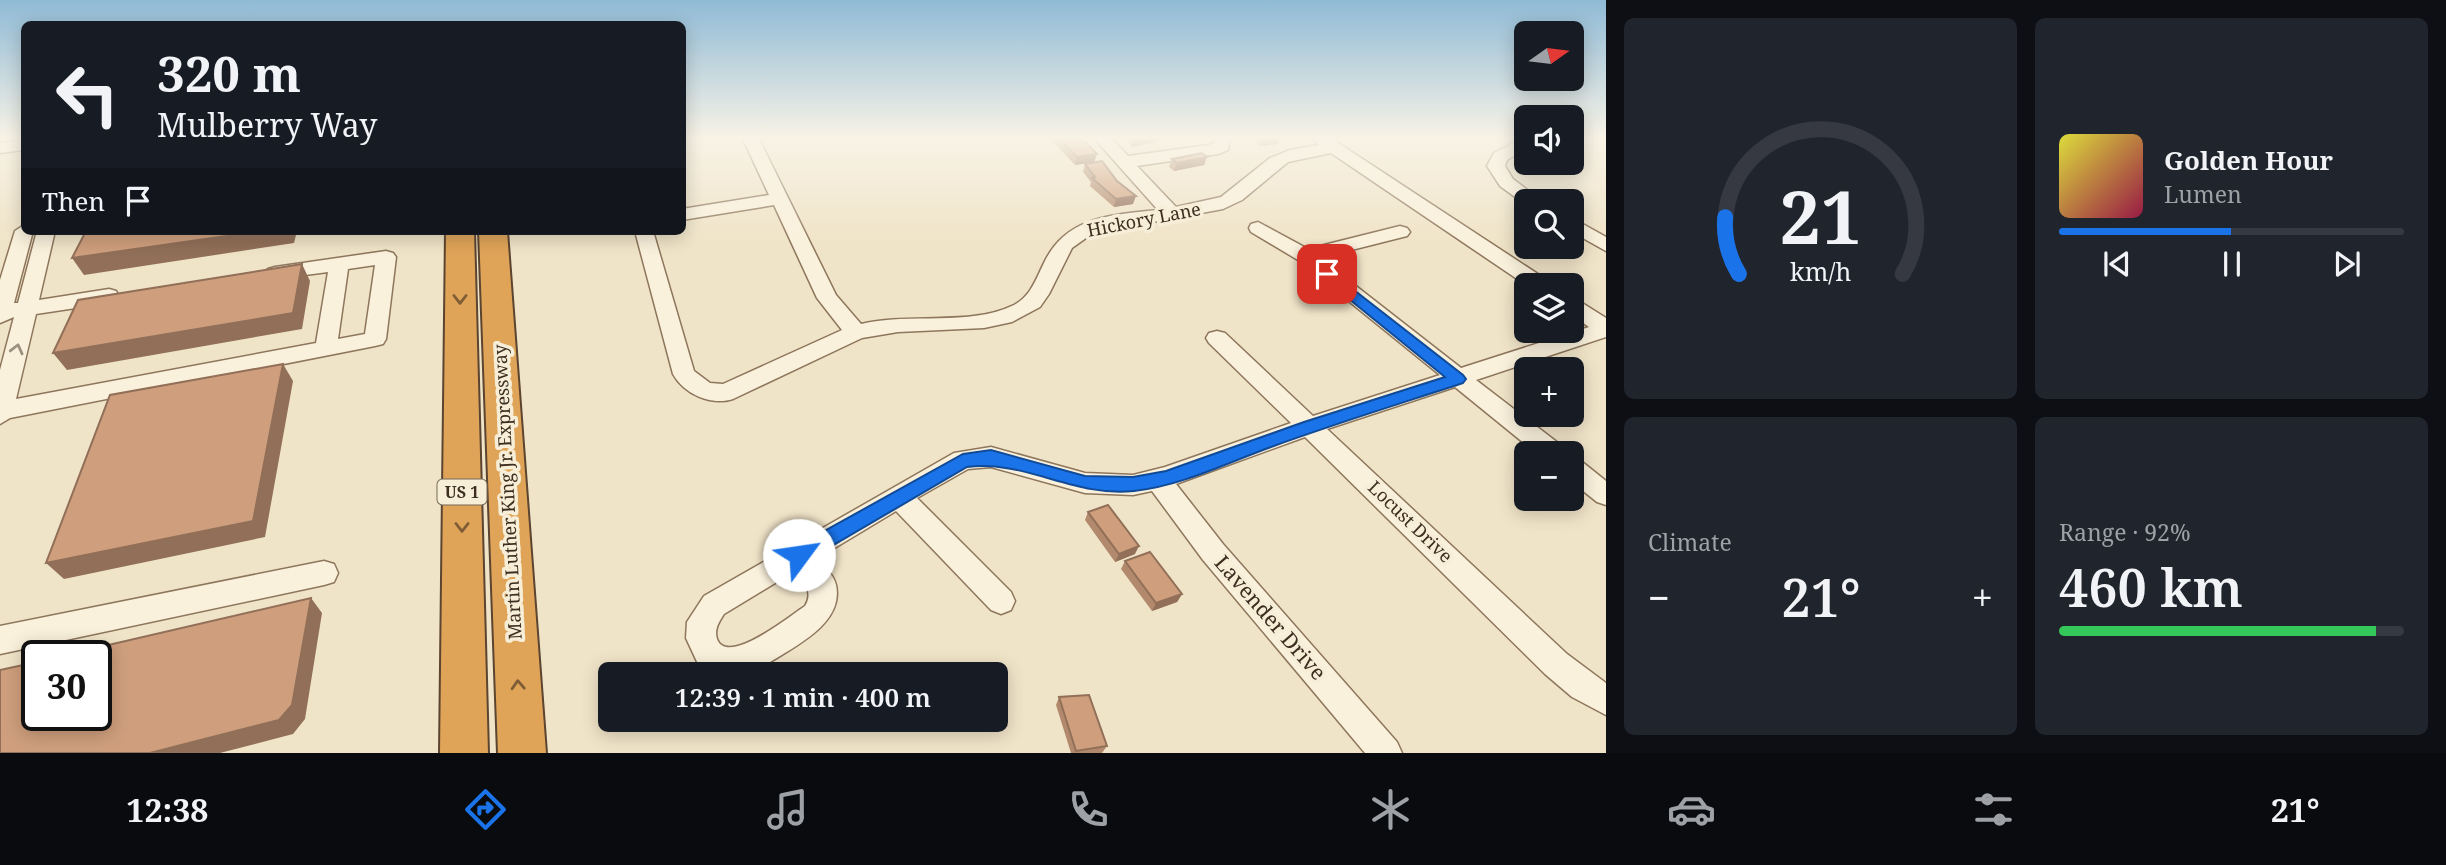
<!DOCTYPE html>
<meta charset="utf-8">
<style>
:root{--surface:#171b24;--page:#20242c;--text:#f1f3f6;--muted:#9ea1a6;--line:#363941;--accent:#1a73e8}
body{margin:0;font-family:"Noto Serif",serif;background:var(--page);color:var(--text);height:100vh;display:flex;flex-direction:column;font-size:26px;white-space:nowrap}
*{box-sizing:border-box;margin:0}
p{font-size:23px;color:var(--muted)}
.icon{flex:none;width:38px;height:38px;fill:none;stroke:currentColor;stroke-width:2;stroke-linecap:round;stroke-linejoin:round}
.map{position:relative;flex:1;overflow:hidden}
.sheet{display:flex;flex-direction:column;gap:18px;padding:18px;background:#0d0f14;width:840px}
.sheet>*{flex:none}
.top-card{position:absolute;left:21px;top:21px;width:665px;height:214px;border-radius:10px;box-shadow:0 4px 18px #0003;background:#171b24;color:var(--text);overflow:hidden}
.needle{width:46px;rotate:76deg}
.buttons{position:absolute;left:1514px;top:21px;display:grid;gap:14px}
.buttons a{display:grid;place-items:center;width:70px;height:70px;border-radius:10px;background:var(--surface);box-shadow:0 4px 18px #0003;font-size:35px}
.speed{position:absolute;left:21px;top:640px;display:flex;gap:14px;font-size:35px;font-weight:700;text-align:center}
.speed>*{display:grid;place-content:center;width:91px;height:91px;border-radius:50%;background:var(--surface);box-shadow:0 4px 18px #0003;line-height:1}
.speed .limit{border:4px solid #111;border-radius:10px;background:#fff;color:#111}
.pin{position:absolute;display:grid;place-items:center;width:60px;height:60px;color:#fff;margin:-30px;border-radius:14px;box-shadow:0 4px 10px #0006}
.me{position:absolute;width:77px;margin:-38px;rotate:59deg;stroke-linejoin:round;filter:drop-shadow(0 0 5px #0008)}
.turn{display:flex;align-items:center;gap:24px;height:147px;padding:0 21px;font-size:32px}
.turn .icon{width:91px;height:91px;stroke-width:2.5}
.turn b{display:block;font-size:49px;line-height:60px}
.then{display:flex;align-items:center;height:66px;padding:0 21px;background:#0003;gap:14px;font-size:26px}
.big{font-size:52px;font-weight:600;line-height:1.1}
.sheet .widget{flex:1;display:flex;flex-direction:column;justify-content:center;gap:10px;min-width:0;padding:0 24px;border-radius:10px;background:var(--page)}
.sheet .dial{align-items:center;gap:0}
.dial svg{height:182px;overflow:visible;fill:none;stroke:var(--line);stroke-width:7;stroke-linecap:round;text-anchor:middle}
.dial text{fill:var(--text);stroke:none}
.song{display:flex;align-items:center;gap:21px}
.cover{width:84px;height:84px;border-radius:10px;background:linear-gradient(135deg,hsl(60 70% 55%),hsl(340 70% 35%))}
.played{height:7px;border-radius:4px;background:linear-gradient(90deg,var(--accent) 50%,var(--line) 50%)}
.keys{display:flex;justify-content:space-around;direction:ltr}
.heat{display:flex;justify-content:space-between;align-items:center;font-size:38px;direction:ltr}
.charge{height:10px;border-radius:5px;background:linear-gradient(90deg,#34c759 92%,var(--line) 0)}
.sheet .tiles{flex:1;display:grid;gap:18px;grid-template-columns:repeat(2,1fr)}
.trip{position:absolute;left:598px;top:662px;width:410px;height:70px;border-radius:10px;background:var(--surface);box-shadow:0 4px 18px #0003;font-weight:600;line-height:70px;text-align:center}
.menu{display:flex;height:112px;justify-content:space-around;align-items:center;background:#090b0e;color:var(--muted)}
.menu .icon{width:49px;height:49px}
.menu .selected{color:var(--accent)}
.menu b{font-size:32px;color:var(--text)}
main{display:flex;flex:1;min-height:0}
.map>svg:first-child{display:block}
</style>
<main>
<div class="map">
<svg width="1606" height="753" viewBox="0 0 1606 753">
<rect width="100%" height="100%" fill="#f0e4c8"/>
<g fill="none" stroke-linecap="round" stroke-linejoin="round">
<defs>
<path id="minor" d="M742 137H758L836 295 861 324C910 312 968 327 1014 305 1031 296 1036 279 1044 263 1066 216 1112 215 1158 210L1093 137H1110L1128 156 1209 145 1214 143V137H1230L1228 150 1218 154 1137 166 1176 207 1221 197 1270 158 1290 150 1319 145 1313 139 1314 137H1329L1547 280 1550 285H1526L1331 153 1288 162 1242 200 1223 209 1093 233 1072 248 1049 294 1040 307 1012 322 984 328 898 332 862 338 733 399C711 406 684 394 673 374L635 231H653L694 371 710 383 723 384 842 330 817 298 774 205 682 220V209L769 195Z
M1526 137V149L1507 160 1505 166 1513 179 1542 201H1526V205L1500 186 1487 166 1494 153Z
M24 140V150L0 153V143Z
M1572 218 1606 237V251L1572 232Z
M1258 222 1308 249 1400 226 1407 228 1410 232 1407 236 1320 258 1461 368 1589 327 1572 315V299L1579 301 1606 318V337L1476 380 1562 446 1565 453H1536L1455 387 1327 429 1567 654 1606 683V715L1572 697 1545 674 1305 437 1176 484 1223 544 1397 742 1402 753H1365L1203 560 1152 491 1133 495 1085 493 991 467 968 469 917 498 1011 592 1015 601 1011 610 1001 614 991 610 896 511 818 558C824 566 834 575 836 585 845 626 787 650 759 669L745 674H715L699 666 686 638 687 622 704 596 954 453 991 447 1085 473 1133 475 1165 467 1291 423 1209 343 1206 338 1209 333 1217 331 1225 333 1313 416 1440 375 1298 260 1251 232 1249 228 1251 224ZM795 571C804 582 814 592 805 606 790 616 727 667 717 639 714 629 719 622 724 614Z
M24 225V231H33L14 303H18L37 231H55L39 300 109 289 116 291 119 296 116 301 109 303 36 314 16 399 316 343 328 272 275 279 268 277 265 273 268 269 275 267 386 251 393 253 396 257 386 339 383 344 375 346 10 418 0 424V370L14 317 0 323V280L15 231ZM375 265 365 334 338 339 348 269Z
M1572 458 1581 461 1606 481V505L1597 502 1572 482Z
M324 561 334 564 338 573 334 582 324 585 0 654V626Z"/>
<path id="highway" d="M446 231H474L488 753H440Z
M479 231H507L546 753H498Z"/>
</defs>
<use href="#minor" stroke="#8d765c" stroke-width="3"/>
<use href="#highway" stroke="#5b4430" stroke-width="4"/>
<use href="#minor" fill="#faf1dc" fill-rule="evenodd"/>
<use href="#highway" fill="#e0a458" fill-rule="evenodd"/>
</g>
<path fill="#b2896c" d="M1052 137H1081L1097 154 1094 162 1075 165 1051 139Z
M1123 137H1196L1175 138 1155 140V142L1132 147Z
M1251 137H1281L1278 144 1260 146Z
M1207 157 1204 165 1174 171 1169 167 1172 159Z
M1085 164 1133 204 1114 207 1090 186 1091 182 1083 172Z
M1088 512 1135 554 1115 562 1085 520Z
M1125 561 1182 594 1177 602 1152 611 1121 569Z
M1059 697 1107 746 1102 753H1071L1056 705Z"/>
<path fill="#916f58" d="M1142 137H1175L1155 140V142L1132 147 1134 139Z
M1272 137H1281L1278 144 1260 146 1263 139Z
M1097 154 1094 162 1075 165 1077 157Z
M1207 157 1204 165 1174 171 1177 163Z
M1136 196 1133 204 1114 207 1116 199Z
M261 231H297L294 243 84 275 72 258Z
M302 264 310 281 302 329 67 370 53 353Z
M283 364 293 381 265 537 64 579 46 563Z
M1139 546 1135 554 1115 562 1119 554Z
M1182 594 1177 602 1152 611 1156 603Z
M311 598 322 613 305 719 293 734 220 753H150Z"/>
<path fill="#cf9f7d" stroke="#916f58" stroke-width="2" d="M1058 137H1081L1097 154 1077 157Z
M1202 153 1207 157 1177 163 1172 159Z
M1102 161 1117 181 1136 196 1116 199 1092 178 1095 177 1085 164Z
M86 231H261L72 258Z
M302 264 293 313 53 353 78 300Z
M283 364 253 521 46 563 110 395Z
M1108 505 1139 546 1119 554 1088 512Z
M1150 552 1182 594 1156 603 1125 561Z
M311 598 292 705 279 720 150 753H0V670L37 662V716H96V656H61Z
M1089 695 1107 746 1076 751 1059 697Z"/>
<defs><path id="oneway-chevron" d="M-2-3.5L2.5 0L-2 3.5" fill="none" stroke-width="1.6" stroke-linecap="round" stroke-linejoin="round" transform="scale(1.75)"/></defs>
<g stroke="#7e5d36">
<use href="#oneway-chevron" transform="translate(460 299) rotate(90)"/>
<use href="#oneway-chevron" transform="translate(462 527) rotate(90)"/>
<use href="#oneway-chevron" transform="translate(518 685) rotate(-93)"/>
</g>
<use stroke="#9c907e" href="#oneway-chevron" transform="translate(17 349) rotate(-76)"/>
<linearGradient id="sky" x2="0" y2="1"><stop stop-color="#8fbad6"/><stop offset="0.57" stop-color="#f8f3e6"/><stop offset="1" stop-color="#f8f3e6" stop-opacity="0"/></linearGradient>
<rect width="1606" height="242" fill="url(#sky)"/>
<path fill="#1a73e8" stroke="#114b97" stroke-width="2" d="M1327 269 1463 375 1466 379 1463 383C1399 404 1334 424 1271 447 1227 463 1181 486 1134 491 1076 498 1023 459 967 467L806 561 799 563 792 561 789 555 792 549 963 454 991 450 1085 476 1133 477 1166 471 1304 422 1445 377 1322 277V271Z"/>
<g text-anchor="middle" stroke-width="7" stroke-linejoin="round" paint-order="stroke">
<rect fill="#f7eed8" stroke="#756857" stroke-width="2" x="437.5" y="479.5" width="49" height="25" rx="5"/>
<g font-size="16" font-weight="bold" fill="#3d2e20">
<text x="462" y="498">US 1</text>
</g>
<g font-size="18" fill="#3d2e20" stroke="#f7eed8">
<text transform="translate(1144 220) rotate(-11)" y="6">Hickory Lane</text>
<text transform="translate(508 492) rotate(-93)" y="6">Martin Luther King Jr. Expressway</text>
<text transform="translate(1410 522) rotate(44)" y="6">Locust Drive</text>
</g>
<g font-size="21" fill="#3d2e20" stroke="#f7eed8">
<text transform="translate(1270 618) rotate(49)" y="7">Lavender Drive</text>
</g>
</g>
</svg>
<div class="buttons">
<a><svg class="needle" viewBox="-14 -14 28 28"><path d="M0-13l5 13h-10z" fill="#e53935"/><path d="M0 13l5-13h-10z" fill="#9ea1a6"/></svg></a>
<a><svg class="icon" aria-label="sound" viewBox="0 0 24 24"><path d="M4 9h4l5-4v14l-5-4H4zM17 9q2 3 0 6"/></svg></a>
<a><svg class="icon" aria-label="search" viewBox="0 0 24 24"><circle cx="10" cy="10" r="6"/><path d="M15 15l6 6"/></svg></a>
<a><svg class="icon" aria-label="layers" viewBox="0 0 24 24"><path d="M12 4l9 5-9 5-9-5zM3 14l9 5 9-5"/></svg></a>
<a>+</a>
<a>−</a>
</div>
<div class="speed"><div class="limit">30</div></div>
<div class="pin" style="left:1327px;top:274px;background:#d93025"><svg class="icon" aria-label="arrive" viewBox="0 0 24 24"><path d="M6 21V4h12l-3 4 3 4H6"/></svg></div>
<svg class="me" style="left:799px;top:555px" viewBox="-20 -20 40 40"><circle r="19" fill="#fff"/><path d="M0-13L10 11 0 6-10 11z" fill="#1a73e8"/></svg>
<div class="trip">12:39 · 1 min · 400 m</div>
<div class="top-card">
<div class="turn"><svg class="icon" aria-label="left" viewBox="0 0 24 24"><path d="M17 20v-9H6M10 6l-5 5 5 5"/></svg><div><b>320 m</b>Mulberry Way</div></div>
<div class="then">Then<svg class="icon" aria-label="arrive" viewBox="0 0 24 24"><path d="M6 21V4h12l-3 4 3 4H6"/></svg></div>
</div>
</div>
<section class="sheet">
<div class="tiles">
<div class="widget dial"><svg viewBox="0 0 100 80">
<path d="M14 69A42 42 0 1 1 86 69"/>
<path d="M14 69A42 42 0 0 1 8 44" stroke="#1a73e8"/>
<text x="50" y="56" font-size="32" font-weight="700">21</text>
<text x="50" y="72" font-size="11">km/h</text>
</svg></div>
<div class="widget">
<div class="song"><i class="cover"></i><div><b>Golden Hour</b><p>Lumen</p></div></div>
<div class="played"></div>
<div class="keys"><svg class="icon" aria-label="previous" viewBox="0 0 24 24"><path d="M18 5L8 12l10 7zM5 5v14"/></svg><svg class="icon" aria-label="pause" viewBox="0 0 24 24"><path d="M8 5v14M16 5v14"/></svg><svg class="icon" aria-label="next" viewBox="0 0 24 24"><path d="M6 5l10 7-10 7zM19 5v14"/></svg></div>
</div>
<div class="widget"><p>Climate</p>
<div class="heat"><a>−</a><b class="big">21°</b><a>+</a></div>
</div>
<div class="widget"><p>Range · 92%</p><b class="big">460 km</b><div class="charge"></div></div>
</div>
</section>
</main>
<nav class="menu">
<b>12:38</b>
<svg class="icon selected" aria-label="directions" viewBox="0 0 24 24"><path d="M12 3l9 9-9 9-9-9zM9 14v-3h6M13 9l2 2-2 2"/></svg>
<svg class="icon" aria-label="music" viewBox="0 0 24 24"><path d="M9 18V5l10-2v13"/><circle cx="6" cy="18" r="3"/><circle cx="16" cy="16" r="3"/></svg>
<svg class="icon" aria-label="phone" viewBox="0 0 24 24"><path d="M5 4h4l2 5-3 2q2 4 5 5l2-3 5 2v4C11 20 4 13 5 4z"/></svg>
<svg class="icon" aria-label="climate" viewBox="0 0 24 24"><path d="M12 3v18M4 7l16 10M4 17L20 7"/></svg>
<svg class="icon" aria-label="car" viewBox="0 0 24 24"><path d="M5 17H2v-5l4-1 3-4h7l3 4 3 1v5h-3M9 17h6M6 11h13"/><circle cx="7" cy="17" r="2"/><circle cx="17" cy="17" r="2"/></svg>
<svg class="icon" aria-label="filters" viewBox="0 0 24 24"><path d="M4 7h16M4 17h16"/><circle cx="9" cy="7" r="2"/><circle cx="15" cy="17" r="2"/></svg>
<b>21°</b>
</nav>
